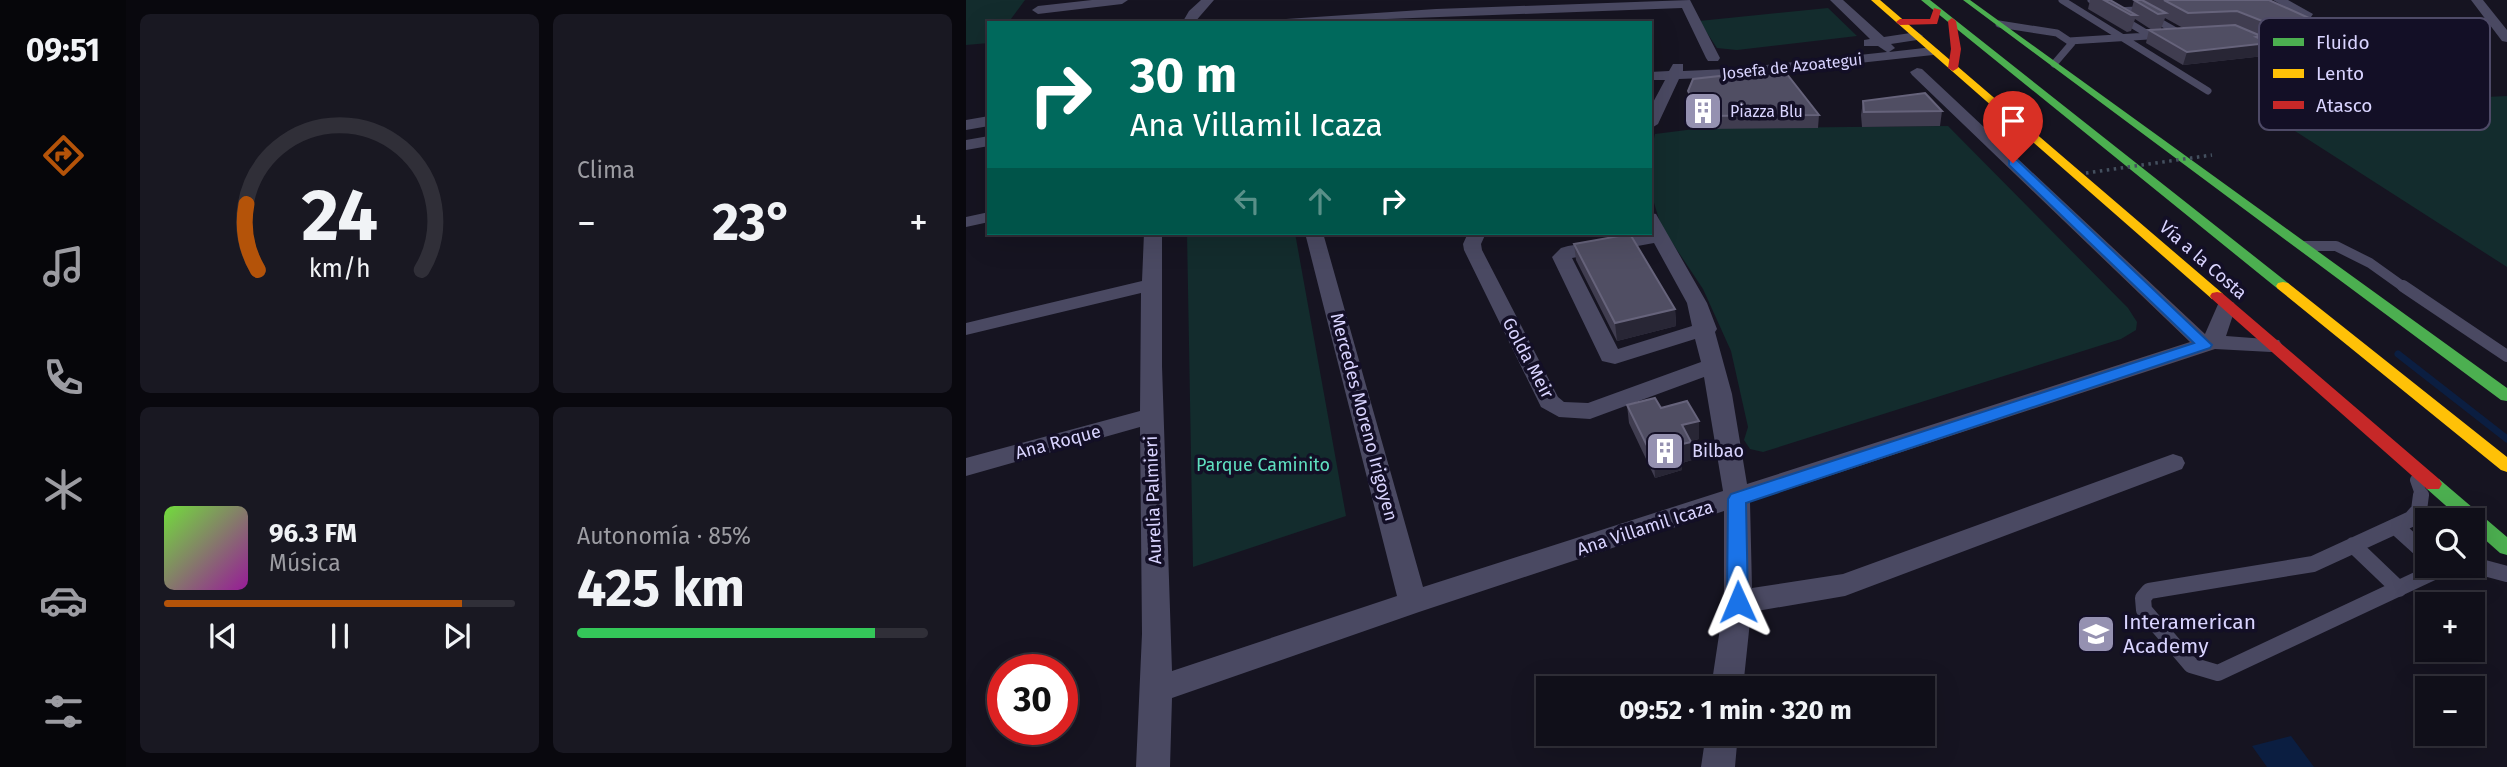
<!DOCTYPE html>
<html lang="es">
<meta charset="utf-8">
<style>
:root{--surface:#100f19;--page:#191822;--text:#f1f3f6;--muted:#9c9ca2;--line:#302f38;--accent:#b45309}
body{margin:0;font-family:"Fira Sans",sans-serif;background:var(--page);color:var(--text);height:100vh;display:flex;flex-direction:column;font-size:26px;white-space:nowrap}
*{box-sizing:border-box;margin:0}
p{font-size:23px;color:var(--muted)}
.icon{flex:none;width:38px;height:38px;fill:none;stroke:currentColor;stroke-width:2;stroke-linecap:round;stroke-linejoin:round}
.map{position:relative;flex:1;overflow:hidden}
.side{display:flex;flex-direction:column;gap:14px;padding:14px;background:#09080e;width:840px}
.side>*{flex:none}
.hud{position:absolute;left:21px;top:21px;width:665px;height:214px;border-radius:0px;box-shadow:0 7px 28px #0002,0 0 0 2px var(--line);background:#00695c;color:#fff;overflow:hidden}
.fabs{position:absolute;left:1449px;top:508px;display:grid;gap:14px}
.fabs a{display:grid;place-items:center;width:70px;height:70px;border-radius:0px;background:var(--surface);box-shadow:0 7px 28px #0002,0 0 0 2px var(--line);font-size:35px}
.speed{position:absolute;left:21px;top:654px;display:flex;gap:14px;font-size:35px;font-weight:700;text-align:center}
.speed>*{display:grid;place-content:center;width:91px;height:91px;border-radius:50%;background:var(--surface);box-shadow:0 7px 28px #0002,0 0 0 2px var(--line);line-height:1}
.speed .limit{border:10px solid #d22;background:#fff;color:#111}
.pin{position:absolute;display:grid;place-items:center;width:60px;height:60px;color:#fff;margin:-72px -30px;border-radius:50% 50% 50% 0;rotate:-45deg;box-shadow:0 0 7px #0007}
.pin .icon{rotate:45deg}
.me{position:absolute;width:77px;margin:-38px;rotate:359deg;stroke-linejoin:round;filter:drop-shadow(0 0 5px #0008)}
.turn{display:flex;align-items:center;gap:24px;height:147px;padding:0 28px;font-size:32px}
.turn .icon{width:91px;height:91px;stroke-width:2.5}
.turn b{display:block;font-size:49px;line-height:60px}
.lanes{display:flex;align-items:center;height:66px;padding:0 28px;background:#0003;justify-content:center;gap:35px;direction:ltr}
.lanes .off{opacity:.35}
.big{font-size:52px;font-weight:700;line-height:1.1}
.side .widget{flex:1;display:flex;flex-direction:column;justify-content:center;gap:10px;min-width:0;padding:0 24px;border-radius:10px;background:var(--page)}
.side .dial{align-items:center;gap:0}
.dial svg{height:182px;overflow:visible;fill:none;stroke:var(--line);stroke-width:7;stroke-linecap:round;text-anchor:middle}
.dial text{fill:var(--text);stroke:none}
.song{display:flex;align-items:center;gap:21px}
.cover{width:84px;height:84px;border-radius:10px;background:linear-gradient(135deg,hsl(100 70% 55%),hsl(300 70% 35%))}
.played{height:7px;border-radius:4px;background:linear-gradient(90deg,var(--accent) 85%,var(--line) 85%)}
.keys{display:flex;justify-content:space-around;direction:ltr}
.heat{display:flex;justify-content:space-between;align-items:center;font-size:38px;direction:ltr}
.charge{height:10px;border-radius:5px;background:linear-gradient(90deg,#34c759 85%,var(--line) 0)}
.side .tiles{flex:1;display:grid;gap:14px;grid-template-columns:repeat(2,1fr)}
.trip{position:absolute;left:570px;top:676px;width:399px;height:70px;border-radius:0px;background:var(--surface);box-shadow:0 7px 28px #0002,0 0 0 2px var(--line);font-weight:700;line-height:70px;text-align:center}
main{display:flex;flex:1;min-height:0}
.menu{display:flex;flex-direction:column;width:126px;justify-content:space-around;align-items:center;background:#06060a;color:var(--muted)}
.menu .icon{width:49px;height:49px}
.menu .current{color:var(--accent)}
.menu b{font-size:32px;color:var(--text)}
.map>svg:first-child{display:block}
</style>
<main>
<nav class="menu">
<b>09:51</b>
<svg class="icon current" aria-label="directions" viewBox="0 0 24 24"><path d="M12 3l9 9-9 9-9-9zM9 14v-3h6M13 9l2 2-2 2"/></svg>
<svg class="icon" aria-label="music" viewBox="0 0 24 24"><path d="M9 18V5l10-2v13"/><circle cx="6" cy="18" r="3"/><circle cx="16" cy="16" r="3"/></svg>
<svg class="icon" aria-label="phone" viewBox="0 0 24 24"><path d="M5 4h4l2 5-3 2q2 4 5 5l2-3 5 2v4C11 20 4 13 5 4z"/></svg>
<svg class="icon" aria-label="climate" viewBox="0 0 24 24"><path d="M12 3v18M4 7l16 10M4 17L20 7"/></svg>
<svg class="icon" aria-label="car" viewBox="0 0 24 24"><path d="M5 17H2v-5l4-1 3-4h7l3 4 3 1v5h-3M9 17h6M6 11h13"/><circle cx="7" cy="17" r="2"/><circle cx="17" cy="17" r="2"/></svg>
<svg class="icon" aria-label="filters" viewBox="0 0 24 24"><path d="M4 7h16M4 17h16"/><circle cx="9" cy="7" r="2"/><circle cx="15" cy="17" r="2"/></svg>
</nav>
<section class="side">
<div class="tiles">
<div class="widget dial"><svg viewBox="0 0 100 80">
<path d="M14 69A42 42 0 1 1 86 69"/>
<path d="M14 69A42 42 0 0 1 9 40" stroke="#b45309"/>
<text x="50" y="56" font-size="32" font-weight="700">24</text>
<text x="50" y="72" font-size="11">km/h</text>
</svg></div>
<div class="widget"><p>Clima</p>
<div class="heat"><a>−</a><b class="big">23°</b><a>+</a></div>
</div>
<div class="widget">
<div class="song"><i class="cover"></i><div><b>96.3 FM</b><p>Música</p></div></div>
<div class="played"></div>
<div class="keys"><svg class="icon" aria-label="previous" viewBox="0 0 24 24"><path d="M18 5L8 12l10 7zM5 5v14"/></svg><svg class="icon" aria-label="pause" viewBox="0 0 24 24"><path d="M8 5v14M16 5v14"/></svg><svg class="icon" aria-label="next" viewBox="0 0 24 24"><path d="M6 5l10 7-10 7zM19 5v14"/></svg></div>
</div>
<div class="widget"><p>Autonomía · 85%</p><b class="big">425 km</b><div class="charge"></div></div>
</div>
</section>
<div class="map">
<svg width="1541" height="767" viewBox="0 0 1541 767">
<rect width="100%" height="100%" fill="#161421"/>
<path fill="#132c2d" d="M0 0H59L42 23H23V43L0 45Z
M862 8 891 36 771 50 751 48 733 21Z
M1541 96V267L1293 108Z
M760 125 787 128 982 126 1162 308 1171 322 1170 330 1155 339 797 452 784 449 778 440 782 427 765 351 737 289 695 226 686 196 684 156 689 134Z
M221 233H329L380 516 227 567Z"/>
<path fill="#0b1e41" d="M1325 736 1348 767H1301L1286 746Z"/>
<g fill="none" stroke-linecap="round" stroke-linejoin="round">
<path stroke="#0b1e41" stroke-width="7" d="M1432 354 1541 439"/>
<path stroke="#4a4962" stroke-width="7" d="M1096 0 1242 91
M1125 0 1185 36
M1145 11 1173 10 1215 34
M1033 24 1091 33 1106 43 1088 64
M1349 29 1375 43
M1103 41 1198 35
M1287 42 1307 50 1375 43"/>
<path stroke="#4a4962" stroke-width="10" d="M1339 246H1370L1404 263 1439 288"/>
<path stroke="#4a4962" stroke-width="12" d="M1437 286 1541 356
M1450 480 1456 497"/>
<path stroke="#4a4962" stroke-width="16" d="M1455 495 1453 510 1445 519 1347 564 1183 591 1177 598 1178 610 1225 665 1252 673 1476 568 1511 566 1541 574
M1430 527 1461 555
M1387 545 1433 589"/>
<path fill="#4a4962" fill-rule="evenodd" d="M126 0H162L156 4 72 14 66 10 72 6Z
M235 0H248L228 23H216L223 11Z
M724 0 754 58 752 61H742L740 58 716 8 314 23 320 19 470 9Z
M864 0H877L918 37 951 32 957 36 951 40 925 44 929 48 923 52 967 47 974 51 967 55 763 77 713 79 692 124 684 129V108L699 80H684V72L703 71 707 64H717V71L763 69 921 52 912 46H898V40L904 39Z
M1307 0H1322L1347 14 1345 17H1337Z
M1505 0H1517L1541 30V42L1536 41Z
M951 68 956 69 1239 334 1253 302H1267L1270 306 1260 336 1313 340 1316 345 1313 350 1305 352 1249 349 784 502 786 588 877 574 1207 454 1216 457 1219 463 1216 469 879 596 785 612 777 688H745L758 602V511L453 612 206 698 204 767H170L176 634 174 427 0 476V458L174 411 175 293 0 335V323L176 281 178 233H196V366L206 671 431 596 339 233H357L457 587 757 491 738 377 624 419 593 417 575 407 498 250 497 244 502 233H520L515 244 516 250 592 397 598 402 622 403 735 362 729 339 649 364 636 361 586 257 595 248 602 246 684 233V213L690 214 741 303 751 329 749 332 766 394 781 484 1224 342 946 75 944 72ZM688 243 721 303 726 326 652 349 606 258Z
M23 116V126L0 130V120Z
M23 136V146L0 150V140Z
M23 212V222L0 227V217Z
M740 733H772L769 767H735Z"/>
<path fill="#4caf50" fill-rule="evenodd" d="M955 0H964L1322 283 1324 286 1322 289H1312Z
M997 0H1004L1541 388V401L1535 400Z
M1467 478 1473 479 1541 537V555L1534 553 1507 529V520H1496L1461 489 1458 484 1461 479Z"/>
<path fill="#ffc107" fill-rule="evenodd" d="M905 0H914L1256 293 1258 296 1256 299H1246Z
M1317 282 1322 283 1541 457V472L1535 470 1312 289 1310 286 1312 283Z"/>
<path fill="#c62828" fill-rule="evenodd" d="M968 8 975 10 971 24 934 25 930 22 934 19H964Z
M986 18 990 21 995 49 992 68 987 71 982 68 985 49 982 21Z
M1251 292 1256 293 1473 479 1476 484 1473 489H1461L1246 299 1244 296 1246 293Z"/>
<path stroke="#44505f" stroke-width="3.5" stroke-dasharray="2.5 4.5" stroke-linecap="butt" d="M1120 173 1246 155"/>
</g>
<path fill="#403d50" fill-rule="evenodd" d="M1124 0H1144L1165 12 1168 0H1303L1348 38 1308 44 1294 38 1298 56 1217 65 1180 43 1183 30H1186L1169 19 1165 31 1161 32 1122 9ZM1199 18 1217 28 1195 29Z
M722 91 853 115 852 128 735 129 722 103Z
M897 101 976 111 974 126 896 127 895 115Z
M608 244 709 309 710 326 651 341 610 260Z
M661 405 695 408 733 421V439L725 441 726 460 716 463V470L689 478 663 423Z"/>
<path fill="#282635" d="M1354 23 1348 38 1308 44 1314 28Z
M1295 36 1292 44 1303 43 1298 56 1217 65 1221 52Z
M709 309 710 326 651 341 649 323Z
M733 421V439L717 443 716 425Z
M725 442 726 460 716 463V470L689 478 688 460 712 445Z"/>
<path fill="#504e63" stroke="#66637b" stroke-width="2" d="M1138 0H1144L1170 15H1165Z
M1168 0H1176L1200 13 1192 14Z
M1198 0H1303L1354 23 1314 28 1271 11 1222 13Z
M1269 25 1295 36 1290 37 1303 43 1221 52 1183 30Z
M817 69 853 115 735 116 722 91 727 79Z
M959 93 976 111 898 112 897 101Z
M664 234 709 309 649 323 608 244Z
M689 398 695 408 721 401 733 421 716 425 725 442 712 445 715 452 688 460 661 405Z"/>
<path fill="#1a73e8" stroke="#114b97" stroke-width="2" d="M1043 160H1051L1246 345 1244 348 780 503 782 602 779 608 772 610 764 608 761 602 762 499 765 494 1228 343 1043 165Z"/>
<defs>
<symbol id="building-square" viewBox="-11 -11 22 22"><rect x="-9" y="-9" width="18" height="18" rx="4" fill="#9591b1" stroke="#130f26"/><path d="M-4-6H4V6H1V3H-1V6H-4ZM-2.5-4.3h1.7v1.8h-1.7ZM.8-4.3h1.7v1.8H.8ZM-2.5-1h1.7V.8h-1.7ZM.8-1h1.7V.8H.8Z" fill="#fff"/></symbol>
<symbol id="school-square" viewBox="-11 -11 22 22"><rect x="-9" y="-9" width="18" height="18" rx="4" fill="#9591b1" stroke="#130f26"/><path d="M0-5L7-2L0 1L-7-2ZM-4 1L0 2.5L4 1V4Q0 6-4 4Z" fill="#fff"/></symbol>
</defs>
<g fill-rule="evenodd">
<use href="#building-square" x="715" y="89" width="44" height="44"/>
<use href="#building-square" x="677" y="429" width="44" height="44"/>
<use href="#school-square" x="1108" y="612" width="44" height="44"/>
</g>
<g text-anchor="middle" stroke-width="7" stroke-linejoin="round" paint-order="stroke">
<g font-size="16" fill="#d9d4ff" stroke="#130f26">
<text transform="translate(826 66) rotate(-6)" y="6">Josefa de Azoategui</text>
</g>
<g font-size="16" fill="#d9d4ff" stroke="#130f26" text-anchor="start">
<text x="764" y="117">Piazza Blu</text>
</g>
<g font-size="18" fill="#d9d4ff" stroke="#130f26">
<text transform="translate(1237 260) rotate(41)" y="6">Vía a la Costa</text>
<text transform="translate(562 358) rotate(62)" y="6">Golda Meir</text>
<text transform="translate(398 417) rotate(75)" y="6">Mercedes Moreno Irigoyen</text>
<text transform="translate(92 442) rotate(-15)" y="6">Ana Roque</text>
<text transform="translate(187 500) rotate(-92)" y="6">Aurelia Palmieri</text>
<text transform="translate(679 528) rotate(-18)" y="6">Ana Villamil Icaza</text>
</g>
<g font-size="18" fill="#d9d4ff" stroke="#130f26" text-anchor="start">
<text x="726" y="457">Bilbao</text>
</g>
<g font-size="18" fill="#5fe0c0" stroke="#130f26">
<text x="297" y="471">Parque Caminito</text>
</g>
<g font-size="21" fill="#d9d4ff" stroke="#130f26" text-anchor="start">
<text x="1157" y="629">Interamerican<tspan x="1157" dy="24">Academy</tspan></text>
</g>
</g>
<rect x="1293" y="18" width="231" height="112" rx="10" fill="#130f26" stroke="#4e4a67" stroke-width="2"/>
<rect x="1307" y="38" width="31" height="8" fill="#4caf50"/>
<rect x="1307" y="69" width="31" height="9" fill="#ffc107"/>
<rect x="1307" y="101" width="31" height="8" fill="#c62828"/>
<g font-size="19" fill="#d9d4ff">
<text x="1350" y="49">Fluido</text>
<text x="1350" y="80">Lento</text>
<text x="1350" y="112">Atasco</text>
</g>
</svg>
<div class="fabs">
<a><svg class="icon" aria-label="search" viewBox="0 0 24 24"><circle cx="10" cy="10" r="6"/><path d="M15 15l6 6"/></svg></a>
<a>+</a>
<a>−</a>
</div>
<div class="speed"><div class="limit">30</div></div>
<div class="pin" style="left:1047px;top:163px;background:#d93025"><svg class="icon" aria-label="arrive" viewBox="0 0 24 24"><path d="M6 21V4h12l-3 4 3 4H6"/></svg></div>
<svg class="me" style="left:772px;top:602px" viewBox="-20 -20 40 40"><path d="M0-17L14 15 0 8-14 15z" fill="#1a73e8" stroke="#fff" stroke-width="4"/></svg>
<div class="trip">09:52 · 1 min · 320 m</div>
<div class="hud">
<div class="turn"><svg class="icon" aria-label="right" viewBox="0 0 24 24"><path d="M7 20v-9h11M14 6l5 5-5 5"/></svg><div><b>30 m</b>Ana Villamil Icaza</div></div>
<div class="lanes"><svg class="icon off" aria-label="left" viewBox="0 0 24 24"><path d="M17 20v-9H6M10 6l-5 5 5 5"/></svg><svg class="icon off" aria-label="ahead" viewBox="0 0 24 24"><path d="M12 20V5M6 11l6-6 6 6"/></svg><svg class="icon" aria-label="right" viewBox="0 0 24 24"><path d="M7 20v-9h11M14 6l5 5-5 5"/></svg></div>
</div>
</div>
</main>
